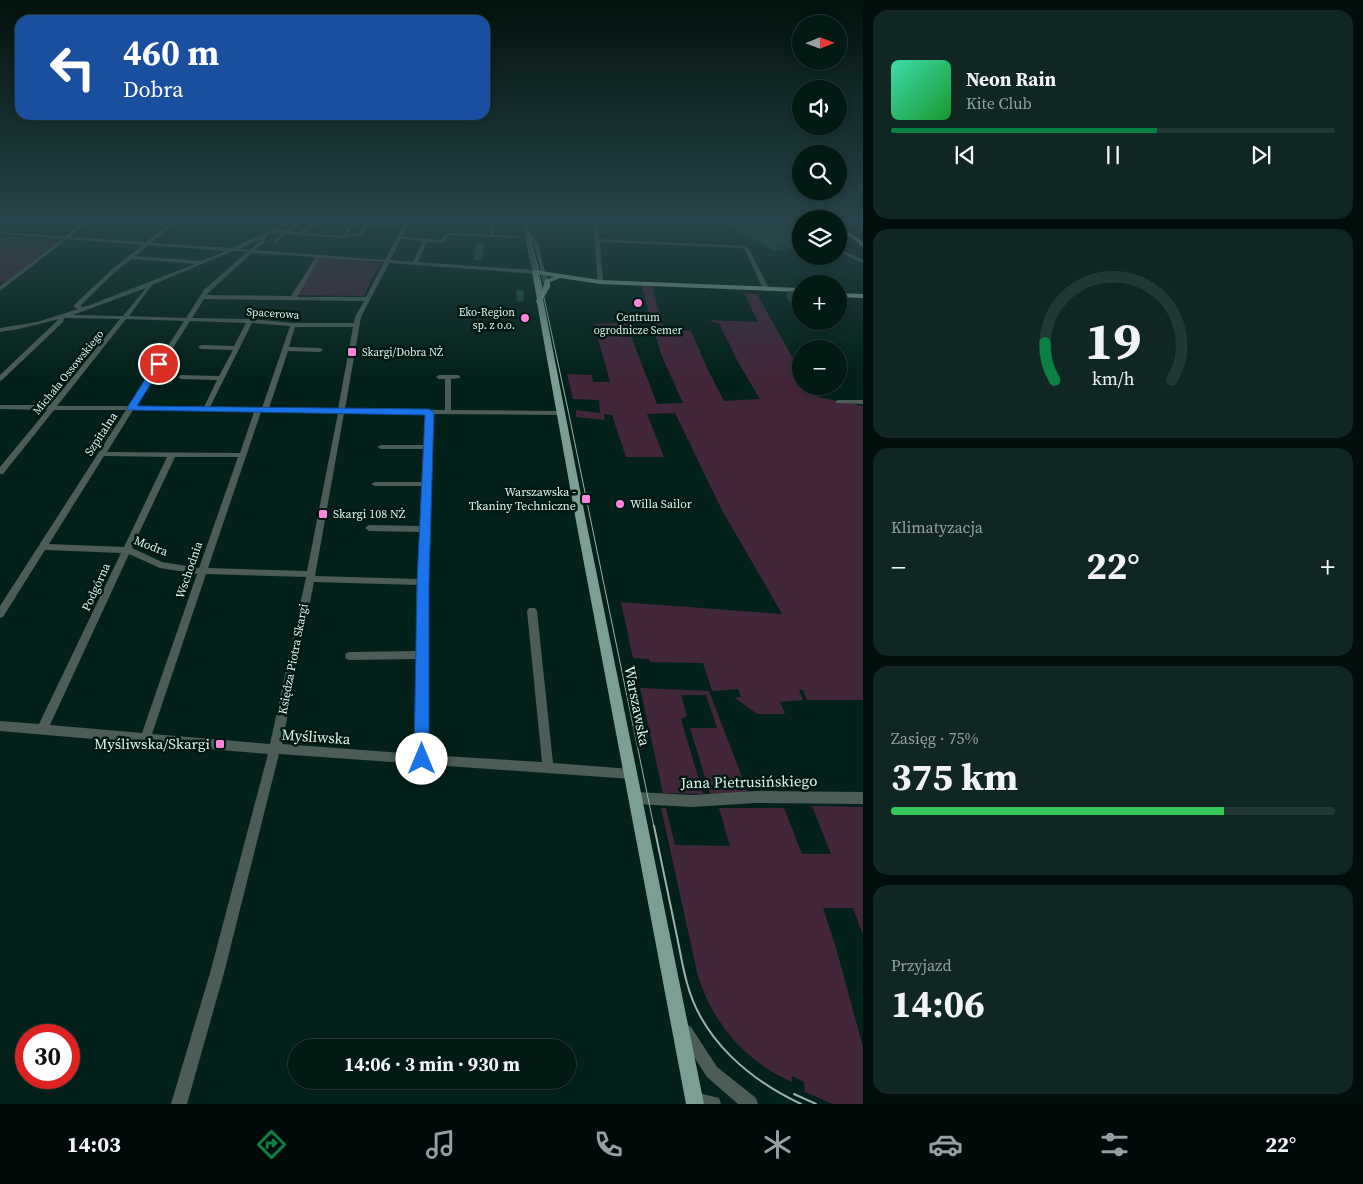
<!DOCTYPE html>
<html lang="pl">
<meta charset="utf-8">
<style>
:root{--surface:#021914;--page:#102622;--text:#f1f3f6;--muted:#96a0a0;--line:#233834;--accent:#0b8043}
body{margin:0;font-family:"Source Serif 4",serif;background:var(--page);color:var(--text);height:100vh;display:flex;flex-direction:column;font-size:19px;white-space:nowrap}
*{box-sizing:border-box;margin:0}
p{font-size:16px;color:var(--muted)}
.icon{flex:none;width:28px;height:28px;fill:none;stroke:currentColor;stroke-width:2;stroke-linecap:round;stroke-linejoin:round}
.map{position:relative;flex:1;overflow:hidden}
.drawer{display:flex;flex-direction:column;gap:10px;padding:10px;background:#010e0b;width:500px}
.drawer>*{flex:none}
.hud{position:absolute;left:15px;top:15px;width:475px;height:105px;border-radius:15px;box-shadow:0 2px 8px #0003,0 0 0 1px var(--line);background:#1a4fa0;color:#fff;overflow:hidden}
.needle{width:32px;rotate:89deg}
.buttons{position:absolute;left:792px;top:15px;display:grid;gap:10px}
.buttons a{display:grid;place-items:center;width:55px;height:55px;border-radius:50%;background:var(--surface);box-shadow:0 2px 8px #0003,0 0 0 1px var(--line);font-size:25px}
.speed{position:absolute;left:15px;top:1024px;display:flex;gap:10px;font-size:25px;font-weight:700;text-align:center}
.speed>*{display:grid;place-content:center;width:65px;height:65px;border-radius:50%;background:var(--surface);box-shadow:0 2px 8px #0003,0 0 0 1px var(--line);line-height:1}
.speed .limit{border:8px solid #d22;background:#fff;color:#111}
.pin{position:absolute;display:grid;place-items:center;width:42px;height:42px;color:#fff;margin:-21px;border:2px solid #fff;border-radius:50%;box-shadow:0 1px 5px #0007}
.me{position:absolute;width:55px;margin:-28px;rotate:0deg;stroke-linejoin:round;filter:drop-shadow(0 0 4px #0008)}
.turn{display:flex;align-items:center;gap:18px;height:105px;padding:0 25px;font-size:22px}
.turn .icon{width:65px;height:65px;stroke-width:2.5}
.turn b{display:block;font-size:35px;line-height:42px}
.big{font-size:38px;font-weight:700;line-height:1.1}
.drawer .tile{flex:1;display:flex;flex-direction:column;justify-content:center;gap:8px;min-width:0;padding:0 18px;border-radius:15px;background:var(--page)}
.drawer .dial{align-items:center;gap:0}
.dial svg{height:130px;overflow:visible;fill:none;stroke:var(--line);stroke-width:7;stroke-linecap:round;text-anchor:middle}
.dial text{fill:var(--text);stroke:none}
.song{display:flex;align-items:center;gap:15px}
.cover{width:60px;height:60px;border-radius:8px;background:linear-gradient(135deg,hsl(160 70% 55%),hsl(130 70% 35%))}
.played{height:5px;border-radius:2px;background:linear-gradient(90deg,var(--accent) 60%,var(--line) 60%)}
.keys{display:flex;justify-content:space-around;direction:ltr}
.heat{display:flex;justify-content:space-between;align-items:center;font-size:28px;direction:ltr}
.charge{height:8px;border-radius:4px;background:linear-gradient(90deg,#34c759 75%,var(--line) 0)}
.trip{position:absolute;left:288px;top:1039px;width:288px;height:50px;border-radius:25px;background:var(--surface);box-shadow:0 2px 8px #0003,0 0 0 1px var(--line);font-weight:700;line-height:50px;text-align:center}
.tab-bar{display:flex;height:80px;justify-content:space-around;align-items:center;background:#010a08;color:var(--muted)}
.tab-bar .icon{width:35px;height:35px}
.tab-bar .selected{color:var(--accent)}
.tab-bar b{font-size:22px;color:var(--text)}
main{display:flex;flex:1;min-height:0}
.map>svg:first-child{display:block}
</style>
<main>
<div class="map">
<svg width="863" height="1104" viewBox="0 0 863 1104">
<rect width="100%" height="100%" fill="#03211a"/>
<path fill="#42273b" d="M0 236 54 239 52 241H58L6 282H0Z
M319 258 380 263 364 296 297 295Z
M641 285 652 286 664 329 691 331 709 372 724 401 760 399 738 362 719 323 712 322 711 320 758 322 744 293 757 294 801 373V386H810L818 397 863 406V700H807L803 690H799L803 700 780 702 785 714H757L735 698 741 697 738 689 712 691 703 663 650 662 649 659 633 658 621 602 782 614 722 510 675 413 647 414 664 457H626L612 415 604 414 605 420 576 417V410L600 413 599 400 573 399 567 374 592 375 593 382H610L594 324 617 323 616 317H632L637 336H631L657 404 683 403 661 354Z
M640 688 709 691 748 793 710 794 690 728H717L706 695H681L687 716 681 719 703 794 663 793Z
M812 806 863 807V935L853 908H823L836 948 863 1047V1104H833L805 1092 804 1082 792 1076V1082C745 1061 711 1022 697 972L661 808H666L675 845 730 846 719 808H784L802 854H831Z"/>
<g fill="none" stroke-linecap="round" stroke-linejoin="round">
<path fill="#4c5d57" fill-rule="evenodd" d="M0 219 86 220 92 219 70 237 146 242 176 219H180L151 243 232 248 294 219H299L277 231C290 232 299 219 312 219L290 232H298L323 219H327L304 233 342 236 353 219H357L347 235 359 233 365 225H404L407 219H411L402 237 441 240 447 233 491 235 490 224 473 223 472 219H476L477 221 490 222 503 220 505 222 494 223 495 235 517 236 519 237V238L448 235 444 243 427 242 418 262 532 270 526 243 523 219 729 222 752 219H761L729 224 597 223 599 239 745 246 749 249 769 289 766 291 763 289 745 250 742 248 600 242 603 282 598 283 593 223 528 222V229L539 244 542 262 549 282 546 284 543 282C539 267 537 248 529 236L538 272 535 274 389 263 361 317 345 409 445 410V379H439L436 377 439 375H458L460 376V378L451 379V410L561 411 564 413 561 415 432 414 428 582V755L542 762 527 611 529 608H535L537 611 553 763 631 769 635 770 637 774 635 778 631 779 279 754 224 973 187 1104H171L210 973 268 754 0 731V721L39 724 121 553 45 550 3 617 0 618V606L126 410H54L3 474H0V467L47 410 0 409V405H50L120 319 64 318 63 322 2 380 0 381V375L59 319 19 329 0 332V328L37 322 78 309 74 307V305L111 270 143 245 67 239 0 291V286L62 239 0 234V232L65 236 83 222 0 221ZM368 227H402L385 260 255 250 265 242 266 236 273 233 280 234 273 243 275 244 285 234 343 238 363 235ZM261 239 250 250 239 249ZM401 239 423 241 413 262 390 260ZM148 245 226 251 201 261 135 256ZM233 251 247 252 204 290 186 318 129 316 152 285ZM252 253 316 257 291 296 206 295ZM320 258 384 262 366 297H297ZM132 259 195 264 90 305 83 307 80 306 115 272ZM146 288 123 316 73 315ZM204 299 364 301 355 317 354 323H293L250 319 192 318ZM126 319 184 321 129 406H57ZM190 321 246 323 234 346 201 345 198 347 201 349 233 350 219 376 181 375 178 377 181 379 217 380 204 407 136 406ZM252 323 290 326 262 408 210 407ZM295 327H353L338 409 269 408 288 351 320 352 323 350 320 348 289 347ZM133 410 254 412 240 453 107 452ZM261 412 338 413 307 571 208 568ZM344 413 425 414 424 445H381L377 447 381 449H424L423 482H375L371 484 375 486H422L421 526 369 525 365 528 369 531 421 532 419 579 315 576ZM104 456 167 457 124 547 49 544ZM175 457H238L199 568 162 562 132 548ZM129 554 160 568 197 574 142 733 50 725ZM206 574 306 577 270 744 152 734ZM314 582 418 585V651L350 652 346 653 345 656 346 659 350 660 417 659 416 754 282 744Z
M371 219H390C386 221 375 221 371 219Z
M839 249 863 260V263L839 252Z
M838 400H863V404L836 403V401Z
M756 791 863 792V804L756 803 692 807 636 804 632 802 630 798 632 794 636 792 692 795Z
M686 1024 691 1027 717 1067 756 1098 758 1104H738L707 1077 678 1032 681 1027Z
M695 1092 719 1098 721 1104H689L687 1100 689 1094Z"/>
<path fill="#7c9f94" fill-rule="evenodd" d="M839 225 863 242V247L839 228Z
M535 270 600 280 801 288V292L600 284 560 278 550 282V287L543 299 586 521 704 1104H686L576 521 537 303 536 301 537 299 532 272ZM538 274 554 277 545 280 542 291Z
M839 293 863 294V298L839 297Z"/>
<path stroke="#99b2ab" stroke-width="1" d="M525 219 537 265 568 410 654 827"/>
<path stroke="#99b2ab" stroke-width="2" d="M654 826C661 859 668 893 675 927 679 945 682 965 687 983 702 1040 750 1080 801 1104
M794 1094 816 1104"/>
</g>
<path fill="#1a4d40" d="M732 219H788L801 225V247L775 251 729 226Z
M484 249 482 260H474V254Z
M516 290 524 296 523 301H517Z
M788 292H801V307H793L786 296Z"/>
<path fill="#153e34" d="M801 239V247L775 251 778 243Z"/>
<path fill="#1e594b" stroke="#153e34" d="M733 219H788L801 225V239L778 243Z
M476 243H484L482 254H474Z
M516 290H523L524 296H517Z
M788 292H801V302H794Z"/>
<linearGradient id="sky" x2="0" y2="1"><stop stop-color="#02120e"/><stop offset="0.59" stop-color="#284349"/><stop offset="1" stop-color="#284349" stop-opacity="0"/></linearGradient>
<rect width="863" height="373" fill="url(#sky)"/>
<path fill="#1a73e8" stroke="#114b97" d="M156 362 163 364 137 406 429 409 434 412 429 582V759L427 764 422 766 416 764 414 759 417 582 425 415 128 410 127 408Z"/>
<g fill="#fe85df" stroke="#001811" stroke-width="2">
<circle cx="638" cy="303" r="5"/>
<circle cx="525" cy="318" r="5"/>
<rect x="347" y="347" width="10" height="10" rx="2.5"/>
<rect x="581" y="494" width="10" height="10" rx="2.5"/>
<circle cx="620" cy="504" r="5"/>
<rect x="318" y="509" width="10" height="10" rx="2.5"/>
<rect x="215" y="739" width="10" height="10" rx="2.5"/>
</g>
<g text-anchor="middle" stroke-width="5" stroke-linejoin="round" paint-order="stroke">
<g font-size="11" fill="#ddf3ec" stroke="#001811" text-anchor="end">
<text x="515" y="316">Eko-Region<tspan x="515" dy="13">sp. z o.o.</tspan></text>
<text x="638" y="321" text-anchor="middle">Centrum<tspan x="638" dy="13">ogrodnicze Semer</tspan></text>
<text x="362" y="356" text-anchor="start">Skargi/Dobra NŻ</text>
</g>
<g font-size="11" fill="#ddf3ec" stroke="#001811">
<text transform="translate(273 313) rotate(4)" y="4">Spacerowa</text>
<text transform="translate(68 372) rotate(-51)" y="4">Michała Ossowskiego</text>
</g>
<g font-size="12" fill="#ddf3ec" stroke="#001811">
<text transform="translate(101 434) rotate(-57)" y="4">Szpitalna</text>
<text transform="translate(151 546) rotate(21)" y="4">Modra</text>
<text transform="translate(189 570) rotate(-71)" y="4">Wschodnia</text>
<text transform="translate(96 587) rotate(-65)" y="4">Podgórna</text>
<text transform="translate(293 659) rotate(-79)" y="4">Księdza Piotra Skargi</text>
</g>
<g font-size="12" fill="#ddf3ec" stroke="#001811" text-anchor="start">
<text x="576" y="496" text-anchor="end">Warszawska -<tspan x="576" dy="14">Tkaniny Techniczne</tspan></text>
<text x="630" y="508">Willa Sailor</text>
<text x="333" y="518">Skargi 108 NŻ</text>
</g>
<g font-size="15" fill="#ddf3ec" stroke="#001811">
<text transform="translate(637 706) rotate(79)" y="5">Warszawska</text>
<text transform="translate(316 737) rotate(4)" y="5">Myśliwska</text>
<text transform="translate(749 782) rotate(-1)" y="5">Jana Pietrusińskiego</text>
</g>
<g font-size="15" fill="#ddf3ec" stroke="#001811" text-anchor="end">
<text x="210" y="749">Myśliwska/Skargi</text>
</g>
</g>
</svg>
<div class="buttons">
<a><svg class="needle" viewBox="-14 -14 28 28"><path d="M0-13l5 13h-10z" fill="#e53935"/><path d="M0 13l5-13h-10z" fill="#96a0a0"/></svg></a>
<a><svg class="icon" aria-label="sound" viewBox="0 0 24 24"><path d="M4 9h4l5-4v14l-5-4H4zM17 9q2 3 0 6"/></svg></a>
<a><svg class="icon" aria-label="search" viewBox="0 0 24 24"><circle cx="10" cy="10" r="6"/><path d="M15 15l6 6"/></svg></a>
<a><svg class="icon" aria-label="layers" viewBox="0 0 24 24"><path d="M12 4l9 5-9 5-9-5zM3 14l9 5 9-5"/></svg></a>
<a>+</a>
<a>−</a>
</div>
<div class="speed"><div class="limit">30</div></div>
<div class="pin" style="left:159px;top:364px;background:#d93025"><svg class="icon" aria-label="arrive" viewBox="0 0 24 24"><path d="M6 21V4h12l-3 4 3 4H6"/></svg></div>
<svg class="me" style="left:422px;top:759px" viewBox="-20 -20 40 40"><circle r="19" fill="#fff"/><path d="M0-13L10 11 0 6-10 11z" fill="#1a73e8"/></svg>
<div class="trip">14:06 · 3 min · 930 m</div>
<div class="hud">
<div class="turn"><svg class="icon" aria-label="left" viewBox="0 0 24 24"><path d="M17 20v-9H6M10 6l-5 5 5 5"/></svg><div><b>460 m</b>Dobra</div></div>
</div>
</div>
<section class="drawer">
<div class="tile">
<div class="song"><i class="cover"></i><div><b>Neon Rain</b><p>Kite Club</p></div></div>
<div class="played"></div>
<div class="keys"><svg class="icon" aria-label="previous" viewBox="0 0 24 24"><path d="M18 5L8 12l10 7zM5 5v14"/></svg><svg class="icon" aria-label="pause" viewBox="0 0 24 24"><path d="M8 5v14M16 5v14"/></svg><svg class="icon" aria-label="next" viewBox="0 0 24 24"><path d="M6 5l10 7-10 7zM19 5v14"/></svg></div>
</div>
<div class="tile dial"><svg viewBox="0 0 100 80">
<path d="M14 69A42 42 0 1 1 86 69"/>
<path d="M14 69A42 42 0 0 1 8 46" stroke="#0b8043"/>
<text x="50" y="56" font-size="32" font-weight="700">19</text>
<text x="50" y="72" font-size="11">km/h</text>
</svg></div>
<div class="tile"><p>Klimatyzacja</p>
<div class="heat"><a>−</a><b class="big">22°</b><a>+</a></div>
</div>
<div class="tile"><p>Zasięg · 75%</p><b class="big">375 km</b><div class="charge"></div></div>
<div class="tile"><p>Przyjazd</p><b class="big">14:06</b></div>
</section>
</main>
<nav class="tab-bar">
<b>14:03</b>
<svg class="icon selected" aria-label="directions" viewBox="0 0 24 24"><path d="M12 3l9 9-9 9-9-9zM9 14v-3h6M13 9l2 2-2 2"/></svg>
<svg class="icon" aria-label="music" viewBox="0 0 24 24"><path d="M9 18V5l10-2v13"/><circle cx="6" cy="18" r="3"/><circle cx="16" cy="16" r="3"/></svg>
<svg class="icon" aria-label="phone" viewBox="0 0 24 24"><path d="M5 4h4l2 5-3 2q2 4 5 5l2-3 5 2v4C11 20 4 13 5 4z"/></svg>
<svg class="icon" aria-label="climate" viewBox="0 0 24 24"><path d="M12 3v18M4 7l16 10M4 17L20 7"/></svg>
<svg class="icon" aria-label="car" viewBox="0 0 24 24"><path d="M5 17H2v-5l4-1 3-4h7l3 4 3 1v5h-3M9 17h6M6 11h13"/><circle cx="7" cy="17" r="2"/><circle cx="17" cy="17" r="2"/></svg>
<svg class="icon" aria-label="filters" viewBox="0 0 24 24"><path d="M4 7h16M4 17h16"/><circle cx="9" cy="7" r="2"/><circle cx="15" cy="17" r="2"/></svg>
<b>22°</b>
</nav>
